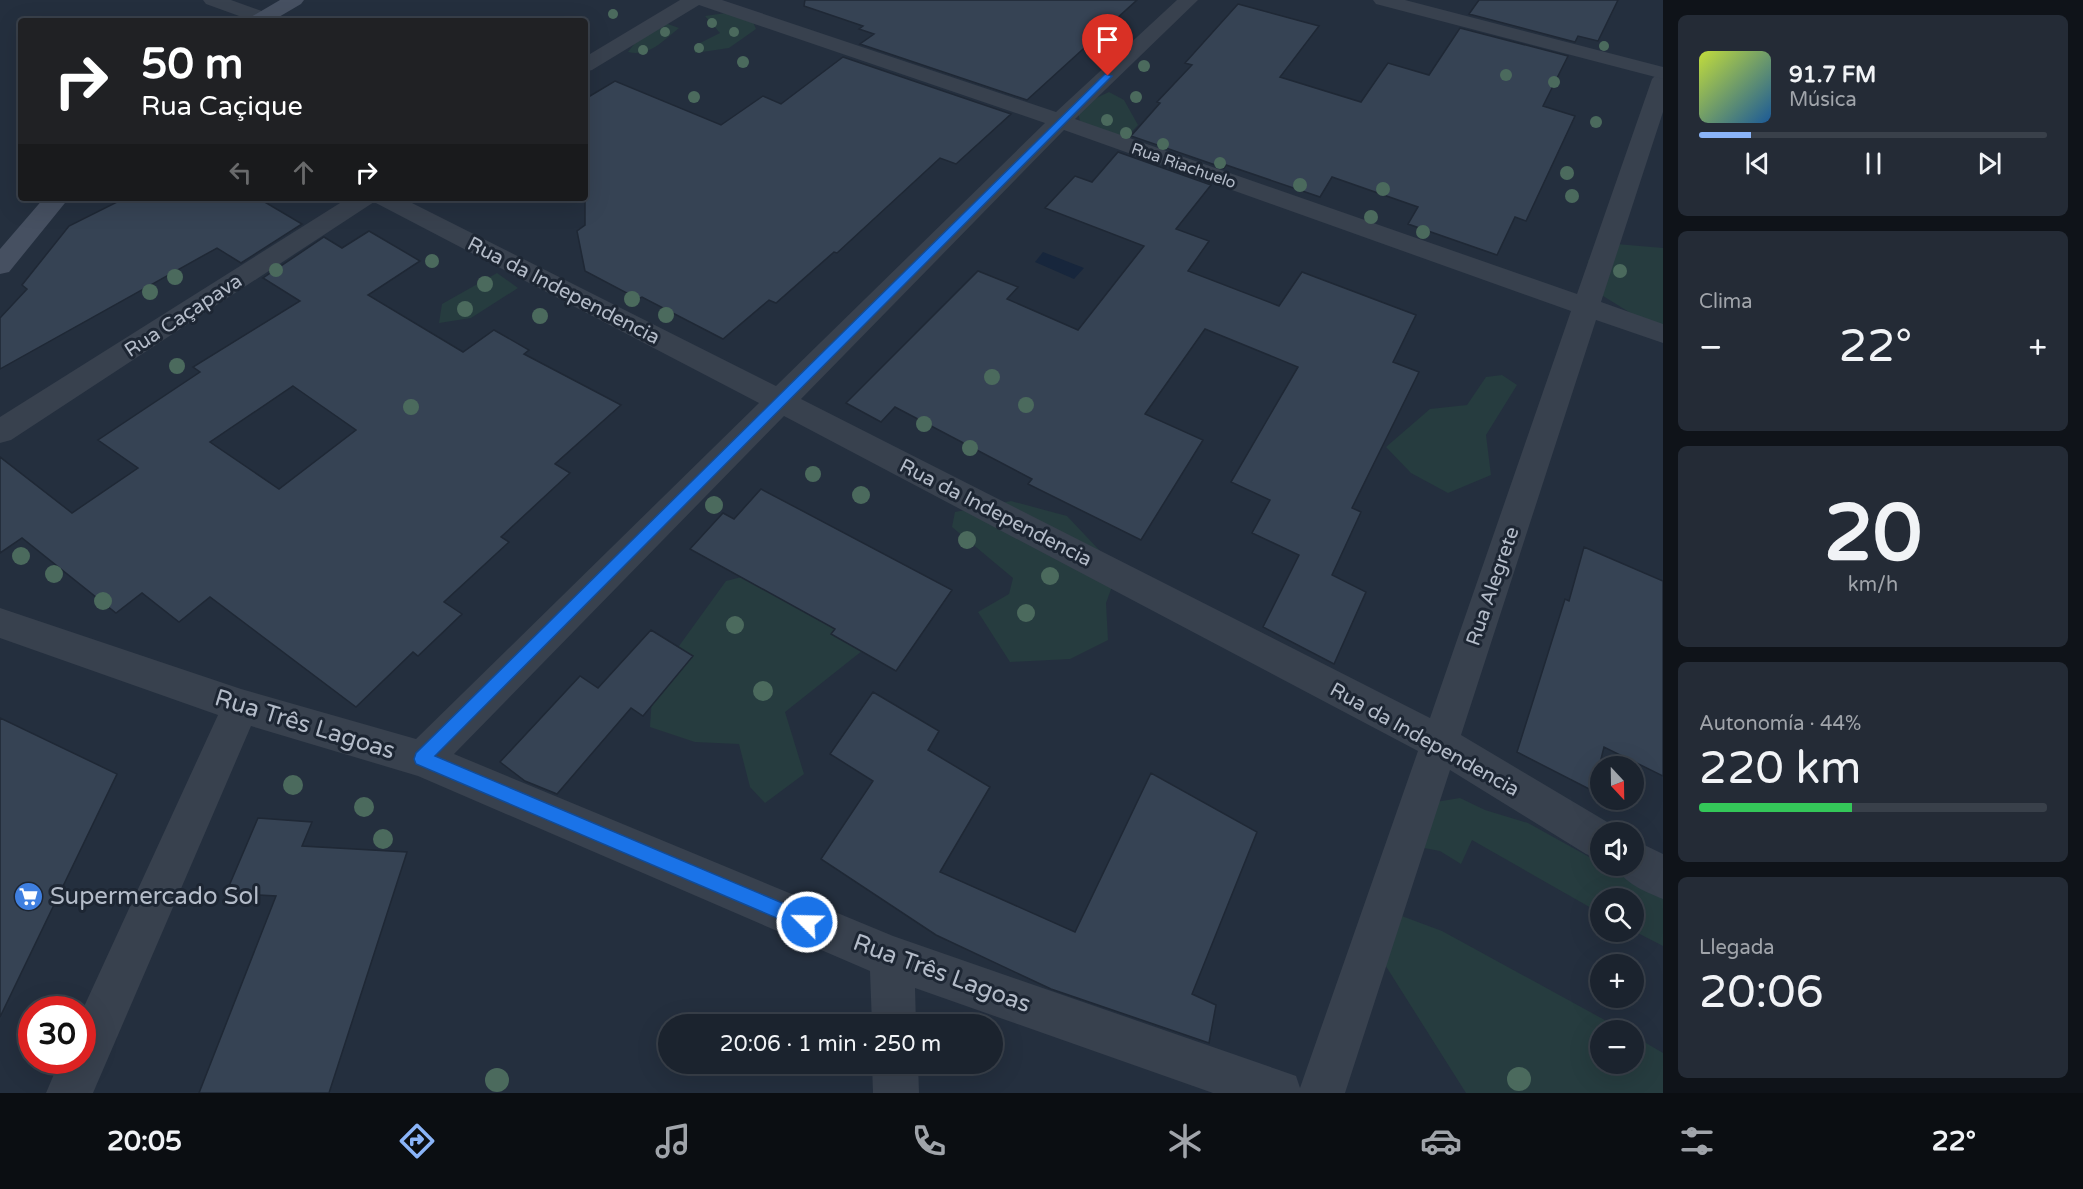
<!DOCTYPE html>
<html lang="es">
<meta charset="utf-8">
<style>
:root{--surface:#1b232e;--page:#242b36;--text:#f1f3f6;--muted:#a0a4aa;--line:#39404a;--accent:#8ab4f8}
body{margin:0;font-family:"Varela Round",sans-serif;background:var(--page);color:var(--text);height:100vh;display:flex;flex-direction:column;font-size:22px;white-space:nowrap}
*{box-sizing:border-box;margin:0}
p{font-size:20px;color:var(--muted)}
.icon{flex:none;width:33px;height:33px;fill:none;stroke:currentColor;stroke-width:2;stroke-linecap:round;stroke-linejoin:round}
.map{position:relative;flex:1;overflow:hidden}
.sheet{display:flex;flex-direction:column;gap:15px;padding:15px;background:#0f1319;width:420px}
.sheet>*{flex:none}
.hud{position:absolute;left:18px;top:18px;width:570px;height:183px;border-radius:6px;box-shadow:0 6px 24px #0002,0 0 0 2px var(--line);background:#202124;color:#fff;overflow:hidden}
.needle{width:39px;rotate:158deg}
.tools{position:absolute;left:1590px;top:756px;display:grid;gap:12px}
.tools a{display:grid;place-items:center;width:54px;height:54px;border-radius:50%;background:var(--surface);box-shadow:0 6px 24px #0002,0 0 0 2px var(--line);font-size:30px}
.speed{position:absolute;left:18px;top:996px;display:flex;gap:12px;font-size:30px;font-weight:700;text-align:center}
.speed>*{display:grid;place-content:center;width:78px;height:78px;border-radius:50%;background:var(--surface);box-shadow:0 6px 24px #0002,0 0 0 2px var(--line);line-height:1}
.speed .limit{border:9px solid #d22;background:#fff;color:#111}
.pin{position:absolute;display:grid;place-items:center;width:51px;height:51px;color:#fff;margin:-62px -26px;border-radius:50% 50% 50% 0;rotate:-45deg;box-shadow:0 0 6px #0007}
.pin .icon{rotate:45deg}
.me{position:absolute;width:66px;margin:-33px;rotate:293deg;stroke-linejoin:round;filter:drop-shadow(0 0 4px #0008)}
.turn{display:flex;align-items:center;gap:21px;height:126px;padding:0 24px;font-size:27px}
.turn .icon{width:78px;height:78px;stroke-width:2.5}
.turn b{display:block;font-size:42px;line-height:51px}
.lanes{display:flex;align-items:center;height:57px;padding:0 24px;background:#0003;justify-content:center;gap:30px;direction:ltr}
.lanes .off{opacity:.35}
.big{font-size:45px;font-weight:600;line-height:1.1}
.sheet .tile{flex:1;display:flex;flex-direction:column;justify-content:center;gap:9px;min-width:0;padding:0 21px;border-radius:9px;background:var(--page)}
.sheet .dial{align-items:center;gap:0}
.dial b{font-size:78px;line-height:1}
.song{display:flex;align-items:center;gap:18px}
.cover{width:72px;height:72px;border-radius:9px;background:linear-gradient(135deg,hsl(70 70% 55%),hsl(210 70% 35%))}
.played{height:6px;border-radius:3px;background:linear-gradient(90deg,var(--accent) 15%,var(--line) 15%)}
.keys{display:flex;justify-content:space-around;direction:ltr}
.heat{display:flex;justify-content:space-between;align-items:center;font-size:33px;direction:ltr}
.charge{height:9px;border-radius:4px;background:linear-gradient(90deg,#34c759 44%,var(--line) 0)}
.trip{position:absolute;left:658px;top:1014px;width:345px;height:60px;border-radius:30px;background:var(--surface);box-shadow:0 6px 24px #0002,0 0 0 2px var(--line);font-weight:600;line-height:60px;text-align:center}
.menu{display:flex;height:96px;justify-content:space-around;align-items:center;background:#0b0e12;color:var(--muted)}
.menu .icon{width:42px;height:42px}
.menu .on{color:var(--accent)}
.menu b{font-size:27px;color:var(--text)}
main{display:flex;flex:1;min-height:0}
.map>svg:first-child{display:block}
</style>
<main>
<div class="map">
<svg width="1663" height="1093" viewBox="0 0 1663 1093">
<rect width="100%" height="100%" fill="#242f3e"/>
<path fill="#263c3f" d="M726 13 751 17 756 29 729 48 695 53 694 46 720 33 705 16Z
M665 23 679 28C663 41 649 57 628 52L648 26Z
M1109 92 1124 100 1138 125 1125 139 1081 126 1077 107Z
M1616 244 1663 248V333L1595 291 1588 260Z
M497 273 518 288 471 318 439 323 442 304Z
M1502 375 1517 385 1486 435 1491 475 1448 493 1411 473 1386 447 1430 409 1467 405 1486 377Z
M1011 501 1067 516 1118 570 1106 603 1108 640 1070 659 1010 662 978 612 1009 594 1013 578 952 527 955 512Z
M769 570 867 647 785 712 804 774 765 803 750 787 739 744 695 742 650 727 653 682 726 581Z
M1460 798 1485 810 1528 823 1663 898V946L1634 931V898H1600V913L1472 840 1461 864 1440 851 1424 848 1436 802Z
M1399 915 1442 931 1623 1030H1600V1064H1634V1036L1663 1053V1093H1466L1382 960Z"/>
<path fill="#17263c" d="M1043 252 1084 268 1074 279 1035 262Z"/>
<path fill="#364354" stroke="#1f2835" stroke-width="1.5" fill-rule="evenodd" d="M805 0H1137L1027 100 860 44 874 34 859 29 863 26 804 6Z
M1479 0H1618L1598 41 1578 36 1575 42 1469 14Z
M1238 4 1319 26 1280 77 1361 102 1388 63 1429 75 1460 28 1568 56 1543 106 1575 116 1526 221 1515 217 1497 255 1408 224 1418 207 1332 177 1320 197 1226 165 1224 168 1131 136 1160 103 1157 102 1192 65 1185 63Z
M843 57 1011 114 956 164 940 158 837 253 834 252 776 303 769 300 723 339 642 297 638 299 585 271 577 231 585 225V99L615 81 721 125 763 96 781 104Z
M1118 152 1211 185 1176 229 1209 241 1188 271 1279 306 1302 272 1416 315 1393 362 1419 372 1352 508 1361 512 1332 575 1366 592 1334 664 1263 627 1299 555 1252 533 1270 500 1231 482 1298 367 1205 329 1145 414 1203 440 1141 540 1028 484 1032 479 895 407 881 422 846 403 978 271 1018 287 1007 299 1078 330 1144 246 1045 208 1075 176 1092 182Z
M125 198H258L302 224 241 263 217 248 0 369V318L27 289 22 285 69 226Z
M369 231 420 261 368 295 463 352 494 330 529 350 524 354 621 405 555 464 570 473 501 537 509 542 444 602 462 614 418 656 413 652 356 707 210 597 179 622 142 593 116 613 22 538 0 553V457L72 513 138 468 98 440 200 372 193 367 300 301 263 278 324 237 342 248ZM293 386 356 430 279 489 210 442Z
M761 489 952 590 896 671 831 634 835 629 690 549 723 513 734 519Z
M1584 547 1663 581V776L1604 747 1593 791 1517 752 1565 599 1569 601Z
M651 630 693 656 643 716 631 708 557 794 525 781 500 762 580 676 598 688Z
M873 692 939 731 928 750 990 787 940 872 1075 932 1151 773 1257 832 1192 994 1216 1005 1209 1043 1051 989 936 935 821 859 873 781 830 754Z
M0 718 117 774 0 1017Z
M258 818 312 822 302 846 407 852 329 1093H199L276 896 226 893Z"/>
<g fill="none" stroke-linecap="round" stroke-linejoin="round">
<path fill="#38414e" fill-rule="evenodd" d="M203 0H231L270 14 273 18 271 21H253L206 4Z
M680 0H722L1056 112 1177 0H1198L1075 119 1577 294 1652 79 1656 75 1663 73V112L1601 302 1663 324V343L1596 320 1461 735 1614 826 1617 832H1600V860L1586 854 1450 770 1345 1093H1213L915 988 916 1024H872L870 971 418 776 251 726 93 1093H46L60 1060H82V1011L218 715 0 638V608L241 689 416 739 759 403 374 202 11 440 0 443V417L348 198H402L776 386 1045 123 699 5 592 70 585 72V57ZM1064 130 1571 311 1430 718 801 399ZM784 416 1418 751 1300 1088 1296 1076 1279 1070 893 936 454 754Z
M1634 840 1663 854V899C1646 892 1623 883 1616 866H1634Z
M872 1064H918L919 1093H873Z"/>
<path fill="#38414e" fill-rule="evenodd" d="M1373 0H1405L1663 67V79L1376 4Z"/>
<path fill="#465061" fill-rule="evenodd" d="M280 0H304L301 4 272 21H248L251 17Z
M44 198H69L9 272 0 274V249Z"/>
</g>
<g fill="#4b6a5d">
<circle cx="613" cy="14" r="5"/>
<circle cx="712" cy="23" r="5"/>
<circle cx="665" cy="32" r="5"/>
<circle cx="734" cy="32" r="5"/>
<circle cx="1604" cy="46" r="5"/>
<circle cx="699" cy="48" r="5"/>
<circle cx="643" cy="50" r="5"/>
<circle cx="743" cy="62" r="6"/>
<circle cx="1144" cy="66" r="6"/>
<circle cx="1506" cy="75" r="6"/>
<circle cx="1554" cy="82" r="6"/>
<circle cx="694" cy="97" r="6"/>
<circle cx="1136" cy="97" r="6"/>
<circle cx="1107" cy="120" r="6"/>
<circle cx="1596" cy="122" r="6"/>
<circle cx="1126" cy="133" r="6"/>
<circle cx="1163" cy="144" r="6"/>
<circle cx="1220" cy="163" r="6"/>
<circle cx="1567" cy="173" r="7"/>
<circle cx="1300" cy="185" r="7"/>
<circle cx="1383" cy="189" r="7"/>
<circle cx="1572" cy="196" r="7"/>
<circle cx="1371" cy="217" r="7"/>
<circle cx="1423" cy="232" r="7"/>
<circle cx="432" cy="261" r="7"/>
<circle cx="276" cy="270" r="7"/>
<circle cx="1620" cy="271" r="7"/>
<circle cx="175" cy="277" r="8"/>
<circle cx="485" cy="284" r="8"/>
<circle cx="150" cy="292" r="8"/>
<circle cx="632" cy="299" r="8"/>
<circle cx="465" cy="309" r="8"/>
<circle cx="666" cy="315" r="8"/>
<circle cx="540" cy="316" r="8"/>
<circle cx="177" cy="366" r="8"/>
<circle cx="992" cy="377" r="8"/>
<circle cx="1026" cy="405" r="8"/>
<circle cx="411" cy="407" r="8"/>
<circle cx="924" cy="424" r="8"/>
<circle cx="970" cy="448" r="8"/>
<circle cx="813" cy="474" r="8"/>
<circle cx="861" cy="495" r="9"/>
<circle cx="714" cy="505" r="9"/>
<circle cx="967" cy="540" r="9"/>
<circle cx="21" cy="556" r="9"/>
<circle cx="54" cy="574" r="9"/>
<circle cx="1050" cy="576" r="9"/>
<circle cx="103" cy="601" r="9"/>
<circle cx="1026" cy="613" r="9"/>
<circle cx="735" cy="625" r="9"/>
<circle cx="763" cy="691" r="10"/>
<circle cx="293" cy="785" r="10"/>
<circle cx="364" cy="807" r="10"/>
<circle cx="383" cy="839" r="10"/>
<circle cx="1519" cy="1079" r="12"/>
<circle cx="497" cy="1080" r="12"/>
</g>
<path fill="#1a73e8" stroke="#114b97" stroke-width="1.5" d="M1105 74 1112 76 435 756 813 916 815 922 813 928 807 931 416 764 414 759 416 753Z"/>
<defs>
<symbol id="supermarket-disc" viewBox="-11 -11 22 22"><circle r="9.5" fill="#3f7fe0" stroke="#1d2633"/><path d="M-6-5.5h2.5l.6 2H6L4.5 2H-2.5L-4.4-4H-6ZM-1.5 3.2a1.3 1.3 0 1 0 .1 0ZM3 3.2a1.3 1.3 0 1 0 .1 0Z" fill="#fff"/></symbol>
</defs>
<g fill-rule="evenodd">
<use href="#supermarket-disc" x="12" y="880" width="33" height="33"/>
</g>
<g text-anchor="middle" stroke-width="6" stroke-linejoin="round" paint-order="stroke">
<g font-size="16" fill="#b4bcc9" stroke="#1d2633">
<text transform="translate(1184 165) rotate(19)" y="6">Rua Riachuelo</text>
</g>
<g font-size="20" fill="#b4bcc9" stroke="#1d2633">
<text transform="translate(564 290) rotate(27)" y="7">Rua da Independencia</text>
<text transform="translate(183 315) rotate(-33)" y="7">Rua Caçapava</text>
<text transform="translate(996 512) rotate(27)" y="7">Rua da Independencia</text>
<text transform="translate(1492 586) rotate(-71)" y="7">Rua Alegrete</text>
<text transform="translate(1425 739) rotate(29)" y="7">Rua da Independencia</text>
</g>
<g font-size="24" fill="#b4bcc9" stroke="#1d2633">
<text transform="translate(305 724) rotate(17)" y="8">Rua Três Lagoas</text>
<text transform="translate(942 973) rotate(20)" y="8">Rua Três Lagoas</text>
</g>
<g font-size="24" fill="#b4bcc9" stroke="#1d2633" text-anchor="start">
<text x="50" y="904">Supermercado Sol</text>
</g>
</g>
</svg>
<div class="tools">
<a><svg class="needle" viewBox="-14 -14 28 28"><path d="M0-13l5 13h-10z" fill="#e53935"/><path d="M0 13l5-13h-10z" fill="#a0a4aa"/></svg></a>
<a><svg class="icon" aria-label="sound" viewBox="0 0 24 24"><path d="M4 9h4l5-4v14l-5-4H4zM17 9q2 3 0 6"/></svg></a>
<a><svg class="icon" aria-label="search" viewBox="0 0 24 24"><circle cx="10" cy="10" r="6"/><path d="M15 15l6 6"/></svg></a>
<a>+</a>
<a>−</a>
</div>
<div class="speed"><div class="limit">30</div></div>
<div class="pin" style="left:1108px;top:76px;background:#d93025"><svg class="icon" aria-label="arrive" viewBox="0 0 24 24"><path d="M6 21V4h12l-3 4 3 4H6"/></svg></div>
<svg class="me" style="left:807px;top:922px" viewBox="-20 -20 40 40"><circle r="17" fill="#1a73e8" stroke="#fff" stroke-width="3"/><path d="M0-11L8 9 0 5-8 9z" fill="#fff"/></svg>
<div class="trip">20:06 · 1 min · 250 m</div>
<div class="hud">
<div class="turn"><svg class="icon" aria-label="right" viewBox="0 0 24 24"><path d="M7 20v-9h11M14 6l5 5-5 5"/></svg><div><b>50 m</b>Rua Caçique</div></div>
<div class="lanes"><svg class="icon off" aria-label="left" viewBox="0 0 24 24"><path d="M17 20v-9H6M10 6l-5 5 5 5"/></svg><svg class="icon off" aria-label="ahead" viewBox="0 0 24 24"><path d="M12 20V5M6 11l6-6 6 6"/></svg><svg class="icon" aria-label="right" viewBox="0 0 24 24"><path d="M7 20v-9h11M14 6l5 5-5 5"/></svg></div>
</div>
</div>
<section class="sheet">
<div class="tile">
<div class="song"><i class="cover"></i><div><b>91.7 FM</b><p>Música</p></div></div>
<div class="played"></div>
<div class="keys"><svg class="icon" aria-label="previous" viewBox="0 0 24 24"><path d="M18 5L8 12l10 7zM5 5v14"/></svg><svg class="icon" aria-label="pause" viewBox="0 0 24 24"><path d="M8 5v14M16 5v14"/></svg><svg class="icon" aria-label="next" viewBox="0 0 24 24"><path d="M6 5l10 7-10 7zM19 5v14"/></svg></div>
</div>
<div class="tile"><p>Clima</p>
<div class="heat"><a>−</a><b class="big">22°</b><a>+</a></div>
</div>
<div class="tile dial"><b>20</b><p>km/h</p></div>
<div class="tile"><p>Autonomía · 44%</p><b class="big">220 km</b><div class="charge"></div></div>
<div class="tile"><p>Llegada</p><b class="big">20:06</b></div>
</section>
</main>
<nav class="menu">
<b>20:05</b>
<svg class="icon on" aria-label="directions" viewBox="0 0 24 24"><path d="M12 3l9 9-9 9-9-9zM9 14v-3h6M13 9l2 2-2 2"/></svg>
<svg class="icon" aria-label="music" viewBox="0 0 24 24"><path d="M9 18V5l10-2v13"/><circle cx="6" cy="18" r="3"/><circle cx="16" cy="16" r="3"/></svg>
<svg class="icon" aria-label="phone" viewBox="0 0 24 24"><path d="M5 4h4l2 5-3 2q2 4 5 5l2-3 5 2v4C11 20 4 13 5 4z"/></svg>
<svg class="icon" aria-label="climate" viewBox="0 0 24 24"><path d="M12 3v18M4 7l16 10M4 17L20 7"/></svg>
<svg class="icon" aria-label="car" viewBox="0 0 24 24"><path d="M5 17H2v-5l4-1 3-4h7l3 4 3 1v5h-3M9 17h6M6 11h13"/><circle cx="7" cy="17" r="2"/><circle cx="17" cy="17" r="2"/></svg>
<svg class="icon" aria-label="filters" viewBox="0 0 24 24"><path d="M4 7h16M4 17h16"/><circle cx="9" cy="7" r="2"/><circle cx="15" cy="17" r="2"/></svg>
<b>22°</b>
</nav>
